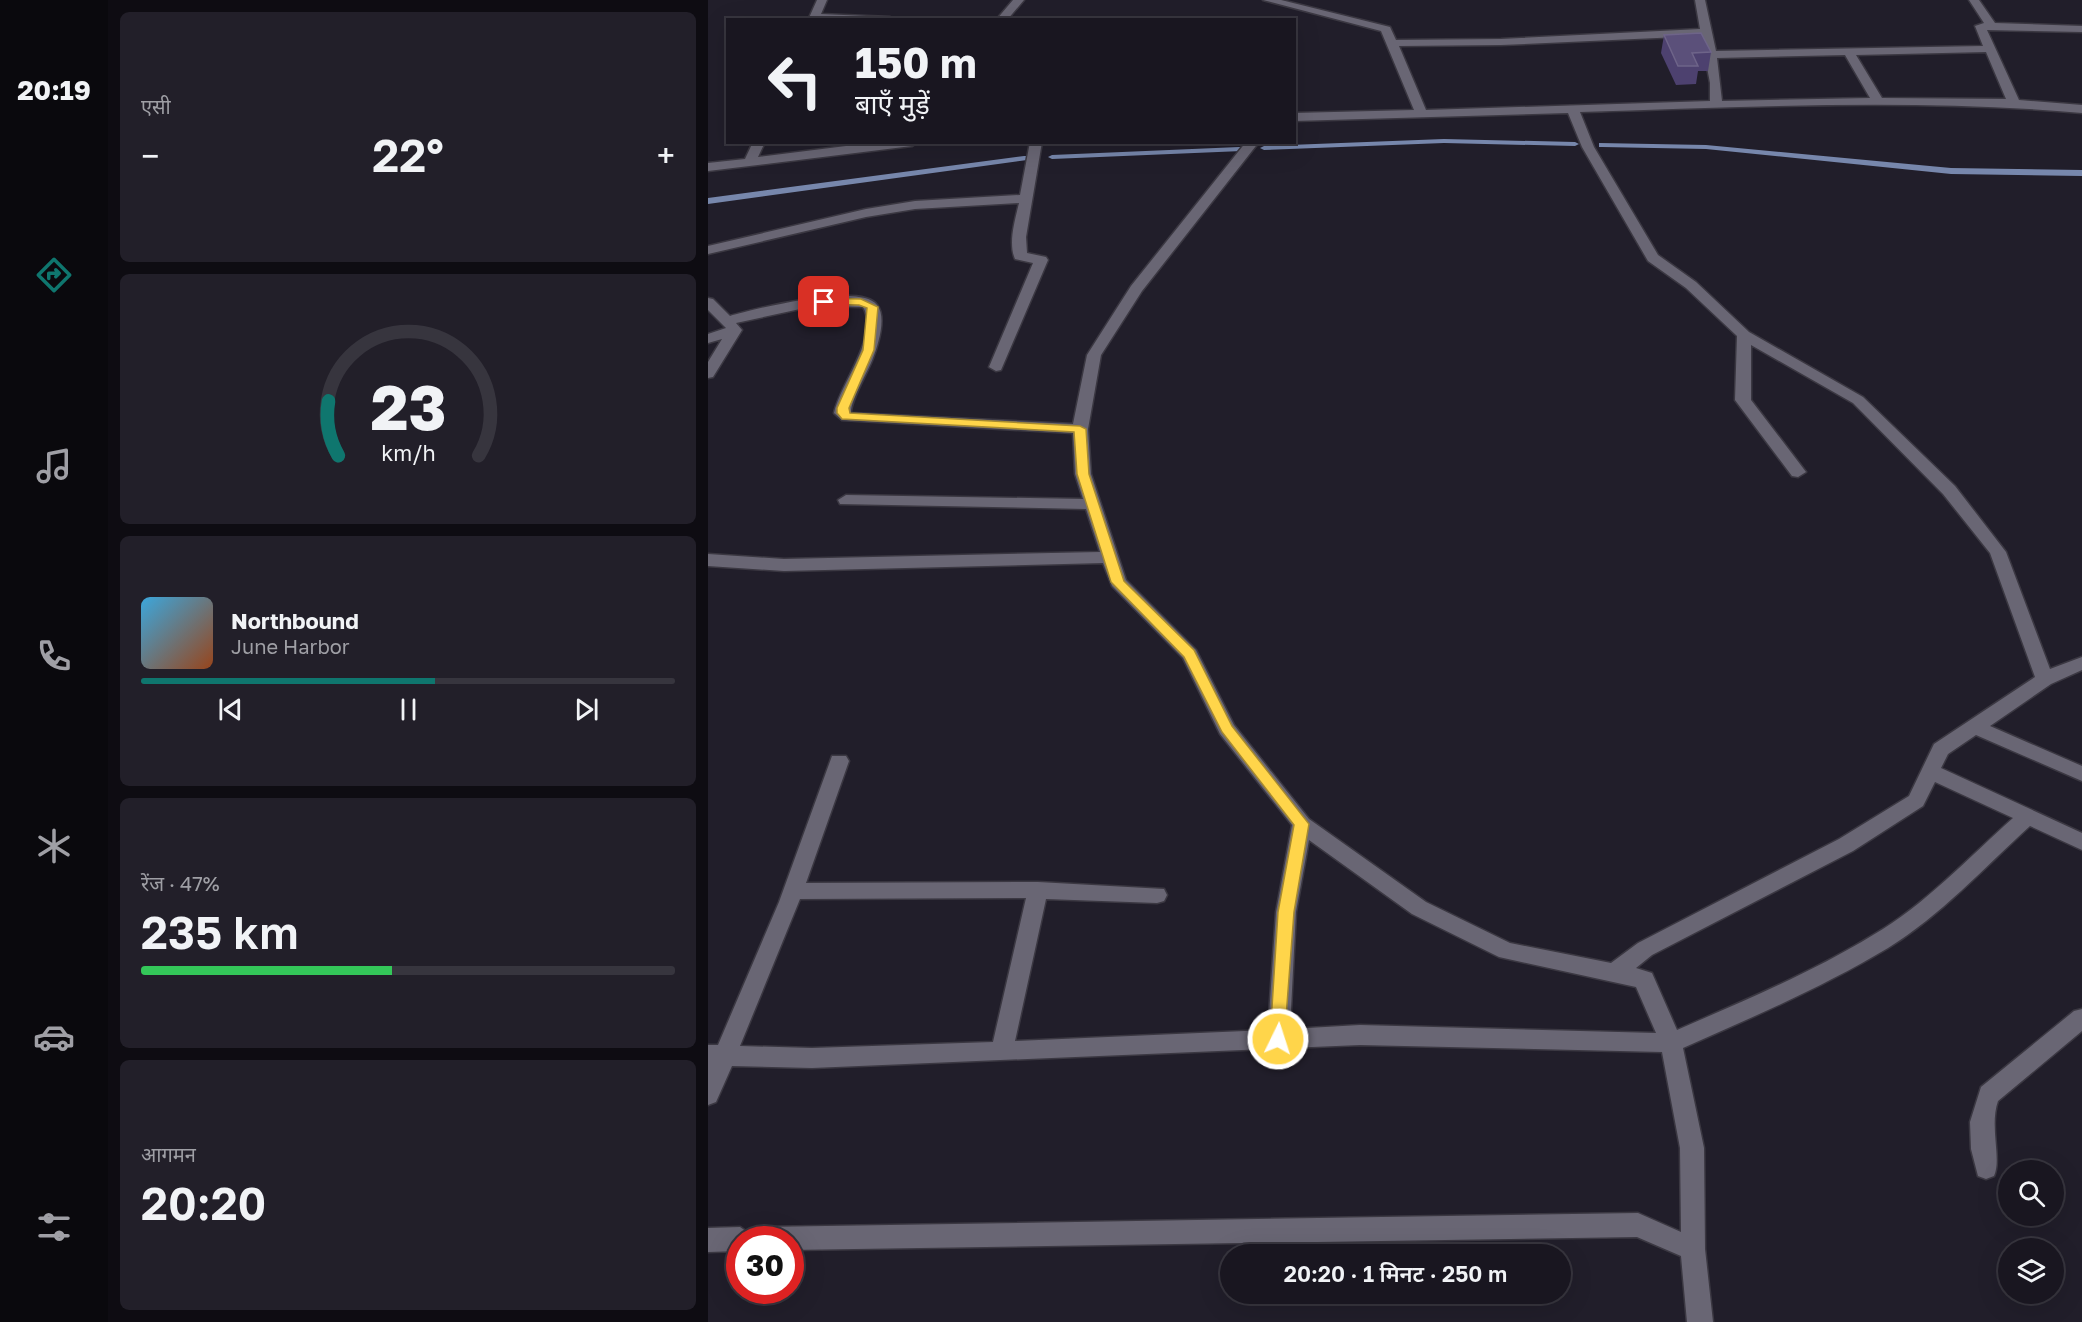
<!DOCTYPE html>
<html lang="hi">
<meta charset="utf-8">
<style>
:root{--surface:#191620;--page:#221f29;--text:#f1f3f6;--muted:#9f9fa5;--line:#37353e;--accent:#0f766e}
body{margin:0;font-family:"Golos Text","Noto Sans Devanagari",sans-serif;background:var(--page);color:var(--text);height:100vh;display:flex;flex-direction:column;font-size:22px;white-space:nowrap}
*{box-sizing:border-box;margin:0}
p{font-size:20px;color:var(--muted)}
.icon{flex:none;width:33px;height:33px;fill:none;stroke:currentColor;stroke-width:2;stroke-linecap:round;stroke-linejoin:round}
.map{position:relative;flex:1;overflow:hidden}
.sheet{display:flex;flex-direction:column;gap:12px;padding:12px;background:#0e0c12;width:600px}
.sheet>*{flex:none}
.banner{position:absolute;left:18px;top:18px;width:570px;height:126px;border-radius:0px;box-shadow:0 6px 24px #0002,0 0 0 2px var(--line);background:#191620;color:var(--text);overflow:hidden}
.fabs{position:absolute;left:1290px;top:1160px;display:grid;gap:12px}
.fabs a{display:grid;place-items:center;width:66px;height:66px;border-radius:50%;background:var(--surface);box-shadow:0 6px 24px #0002,0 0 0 2px var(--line);font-size:30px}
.speed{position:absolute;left:18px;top:1226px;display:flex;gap:12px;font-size:30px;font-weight:700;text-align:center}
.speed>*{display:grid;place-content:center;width:78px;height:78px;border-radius:50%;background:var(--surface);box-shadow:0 6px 24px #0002,0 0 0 2px var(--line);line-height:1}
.speed .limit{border:9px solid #d22;background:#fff;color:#111}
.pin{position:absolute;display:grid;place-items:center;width:51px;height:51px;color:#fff;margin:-26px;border-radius:12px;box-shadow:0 3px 9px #0006}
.me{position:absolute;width:66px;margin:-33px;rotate:4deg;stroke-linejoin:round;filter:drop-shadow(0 0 4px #0008)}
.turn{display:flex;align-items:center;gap:21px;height:126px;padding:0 30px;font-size:27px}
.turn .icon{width:78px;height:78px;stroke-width:2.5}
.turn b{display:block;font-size:42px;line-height:51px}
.big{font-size:45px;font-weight:600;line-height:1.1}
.sheet .widget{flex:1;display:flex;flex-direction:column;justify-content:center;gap:9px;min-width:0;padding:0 21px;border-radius:9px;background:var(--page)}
.sheet .dial{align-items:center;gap:0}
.dial svg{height:156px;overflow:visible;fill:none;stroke:var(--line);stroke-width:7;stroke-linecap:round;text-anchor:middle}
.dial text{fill:var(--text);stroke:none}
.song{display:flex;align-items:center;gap:18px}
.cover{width:72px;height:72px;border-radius:9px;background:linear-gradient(135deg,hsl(200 70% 55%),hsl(20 70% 35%))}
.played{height:6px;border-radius:3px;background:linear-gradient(90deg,var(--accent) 55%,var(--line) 55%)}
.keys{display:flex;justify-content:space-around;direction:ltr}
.heat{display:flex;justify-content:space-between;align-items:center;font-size:33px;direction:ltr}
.charge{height:9px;border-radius:4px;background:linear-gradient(90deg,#34c759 47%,var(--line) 0)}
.trip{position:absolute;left:512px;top:1244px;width:351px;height:60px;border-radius:30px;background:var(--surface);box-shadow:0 6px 24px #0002,0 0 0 2px var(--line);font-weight:600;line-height:60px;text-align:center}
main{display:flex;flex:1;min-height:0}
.dock{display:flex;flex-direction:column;width:108px;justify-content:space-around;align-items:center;background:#0a090d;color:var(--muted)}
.dock .icon{width:42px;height:42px}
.dock .on{color:var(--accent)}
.dock b{font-size:27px;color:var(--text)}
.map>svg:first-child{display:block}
</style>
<main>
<nav class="dock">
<b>20:19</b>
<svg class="icon on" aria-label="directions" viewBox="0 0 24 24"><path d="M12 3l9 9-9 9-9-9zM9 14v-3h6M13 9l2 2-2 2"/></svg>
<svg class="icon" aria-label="music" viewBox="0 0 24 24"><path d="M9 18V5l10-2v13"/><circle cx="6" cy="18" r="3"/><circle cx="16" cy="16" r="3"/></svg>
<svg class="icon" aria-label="phone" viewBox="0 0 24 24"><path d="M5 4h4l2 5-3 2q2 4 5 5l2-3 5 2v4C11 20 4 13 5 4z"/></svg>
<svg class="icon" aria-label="climate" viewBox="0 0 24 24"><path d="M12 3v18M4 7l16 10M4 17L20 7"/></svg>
<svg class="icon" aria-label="car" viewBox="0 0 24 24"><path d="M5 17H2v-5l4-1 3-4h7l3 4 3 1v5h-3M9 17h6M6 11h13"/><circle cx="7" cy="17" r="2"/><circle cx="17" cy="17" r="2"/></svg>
<svg class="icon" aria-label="filters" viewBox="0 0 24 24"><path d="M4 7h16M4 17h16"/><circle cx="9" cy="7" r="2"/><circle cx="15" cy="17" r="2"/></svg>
</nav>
<section class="sheet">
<div class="widget"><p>एसी</p>
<div class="heat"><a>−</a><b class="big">22°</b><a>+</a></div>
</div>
<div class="widget dial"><svg viewBox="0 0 100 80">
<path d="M14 69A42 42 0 1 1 86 69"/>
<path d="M14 69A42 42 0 0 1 9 41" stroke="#0f766e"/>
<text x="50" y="56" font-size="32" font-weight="700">23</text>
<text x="50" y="72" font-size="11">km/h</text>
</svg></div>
<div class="widget">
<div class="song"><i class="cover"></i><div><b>Northbound</b><p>June Harbor</p></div></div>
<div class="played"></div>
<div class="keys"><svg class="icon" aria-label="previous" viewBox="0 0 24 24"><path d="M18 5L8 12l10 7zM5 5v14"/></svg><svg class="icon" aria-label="pause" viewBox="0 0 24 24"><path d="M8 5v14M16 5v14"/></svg><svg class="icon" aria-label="next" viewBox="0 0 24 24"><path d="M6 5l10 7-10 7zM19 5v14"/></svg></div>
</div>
<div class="widget"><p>रेंज · 47%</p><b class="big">235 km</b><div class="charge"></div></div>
<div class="widget"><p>आगमन</p><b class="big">20:20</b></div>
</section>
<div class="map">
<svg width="1374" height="1322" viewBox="0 0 1374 1322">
<rect width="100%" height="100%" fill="#211e2a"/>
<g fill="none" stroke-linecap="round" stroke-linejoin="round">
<path fill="#7787ac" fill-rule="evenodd" d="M736 139 867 142 871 144 867 146 736 143 556 150 552 148 556 146Z
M891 143 998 145 1243 168 1374 170V176L1243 174 998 149 894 147H891Z
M531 147H534V151L344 159 340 157 344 155Z
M316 156H319V160L0 204V198Z"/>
<defs>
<path id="minor" d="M109 0H119L113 14 182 17 187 20H100Z
M305 0H316L299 20H288Z
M555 0H573L682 27 688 40 793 39 992 29 987 0H997L1008 51 1275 46 1267 26 1276 23 1261 0H1271L1287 23 1374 26V32L1279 30 1311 100 1374 105V113C1207 98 1039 107 872 112L886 147 950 255 988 282 1041 332 1155 397 1247 486 1298 552 1342 669 1374 657V670L1343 684 1282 726 1374 766V781L1268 735 1240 754 1233 768 1374 833V850L1322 826C1277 867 1232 916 1180 948 1115 987 1045 1017 975 1048L996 1148 997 1249 1005 1322H979L973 1256 929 1237 82 1250V1239H32V1251L0 1252V1228L32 1227 42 1234 52 1227 930 1213 973 1232 972 1148 954 1052 652 1045 104 1068 24 1066 8 1102 0 1105V1045H10L71 902 124 756H138L141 761 98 883 330 882 456 889 459 895 456 901 449 903 338 899 307 1041 560 1030 568 912 584 825 512 734 475 658 404 586 395 563 76 571 0 566V554L76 559 392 552 378 509 132 504 130 500 138 495 375 499 367 474 365 433 134 420 126 413C132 384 172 336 155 307L106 306 28 323 34 330 5 377 0 378V362L14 339 0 343V334L18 328 0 310V298L5 299 22 316C46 309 153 282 169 305 179 317 170 345 165 358 160 372 142 401 143 413L365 424 379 355 423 286 538 142H551L434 291 393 355 380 429 383 474 418 580 488 650 526 725 601 819 718 902 802 943 903 963 930 943 1131 839 1201 796 1226 744 1327 677 1282 553 1235 494 1145 403 1043 345V400L1098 472 1090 477 1084 476 1027 400 1029 336 978 288 940 261 874 147 860 113 586 121V113L706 110 673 31ZM993 36 1002 83V101L718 110 691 46 793 45ZM1278 52 1298 99 1174 98 1148 55ZM1137 55 1162 98 1014 101 1009 58ZM1227 782 1305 818C1260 858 1217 905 1165 935 1103 973 1035 1001 969 1030L944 973 928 968 944 955 1145 851 1215 806ZM601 840 704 914 791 957 928 987 948 1033 652 1025 582 1029 588 912ZM318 898 285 1042 104 1048 32 1046 92 899Z
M45 142H57L50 157 170 142H210L204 146 0 171V163L37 159Z
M322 142H334L318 237 319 253 338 257 340 260 293 370 288 371 281 367 325 263 307 259C300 243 307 220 311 203L207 209 158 217 0 254V246L158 209 207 201 312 195Z
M1374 1009V1031L1290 1101C1281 1127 1294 1159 1286 1176L1278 1179 1270 1176 1263 1149 1262 1122 1273 1087 1366 1011Z"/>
</defs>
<use href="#minor" stroke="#3b3842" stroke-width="3"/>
<use href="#minor" fill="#696674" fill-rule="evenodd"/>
</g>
<path fill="#4d416f" d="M956 35 1003 52 1000 71H990L988 84 968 85 953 53Z"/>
<path fill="#5b507a" stroke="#6e6489" stroke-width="1.5" d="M993 33 1003 52 984 53 990 66H970L956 35Z"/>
<path fill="#ffd54a" stroke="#a68a30" stroke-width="1.5" d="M116 298 153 299 170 307 166 350 141 408 142 413 372 426 378 429 381 474 416 581 486 650 524 726 601 824 586 912 576 1044 570 1046 564 1044 562 1039 570 912 586 825 514 732 476 657 403 582 369 474 366 432 134 419 129 413V408L155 350 159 308 151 305 112 304 110 302Z"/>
</svg>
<div class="fabs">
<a><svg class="icon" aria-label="search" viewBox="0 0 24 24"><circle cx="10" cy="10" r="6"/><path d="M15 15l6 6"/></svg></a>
<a><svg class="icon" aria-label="layers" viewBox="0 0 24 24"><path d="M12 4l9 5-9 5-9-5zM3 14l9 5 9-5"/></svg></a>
</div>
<div class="speed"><div class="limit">30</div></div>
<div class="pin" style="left:116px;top:302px;background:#d93025"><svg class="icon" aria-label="arrive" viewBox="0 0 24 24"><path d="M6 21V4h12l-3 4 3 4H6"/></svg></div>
<svg class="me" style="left:570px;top:1039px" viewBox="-20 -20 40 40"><circle r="17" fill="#ffd54a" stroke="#fff" stroke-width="3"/><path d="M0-11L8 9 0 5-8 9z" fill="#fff"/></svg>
<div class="trip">20:20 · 1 मिनट · 250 m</div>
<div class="banner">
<div class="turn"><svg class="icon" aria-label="left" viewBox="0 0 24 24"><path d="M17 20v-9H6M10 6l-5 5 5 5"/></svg><div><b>150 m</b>बाएँ मुड़ें</div></div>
</div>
</div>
</main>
